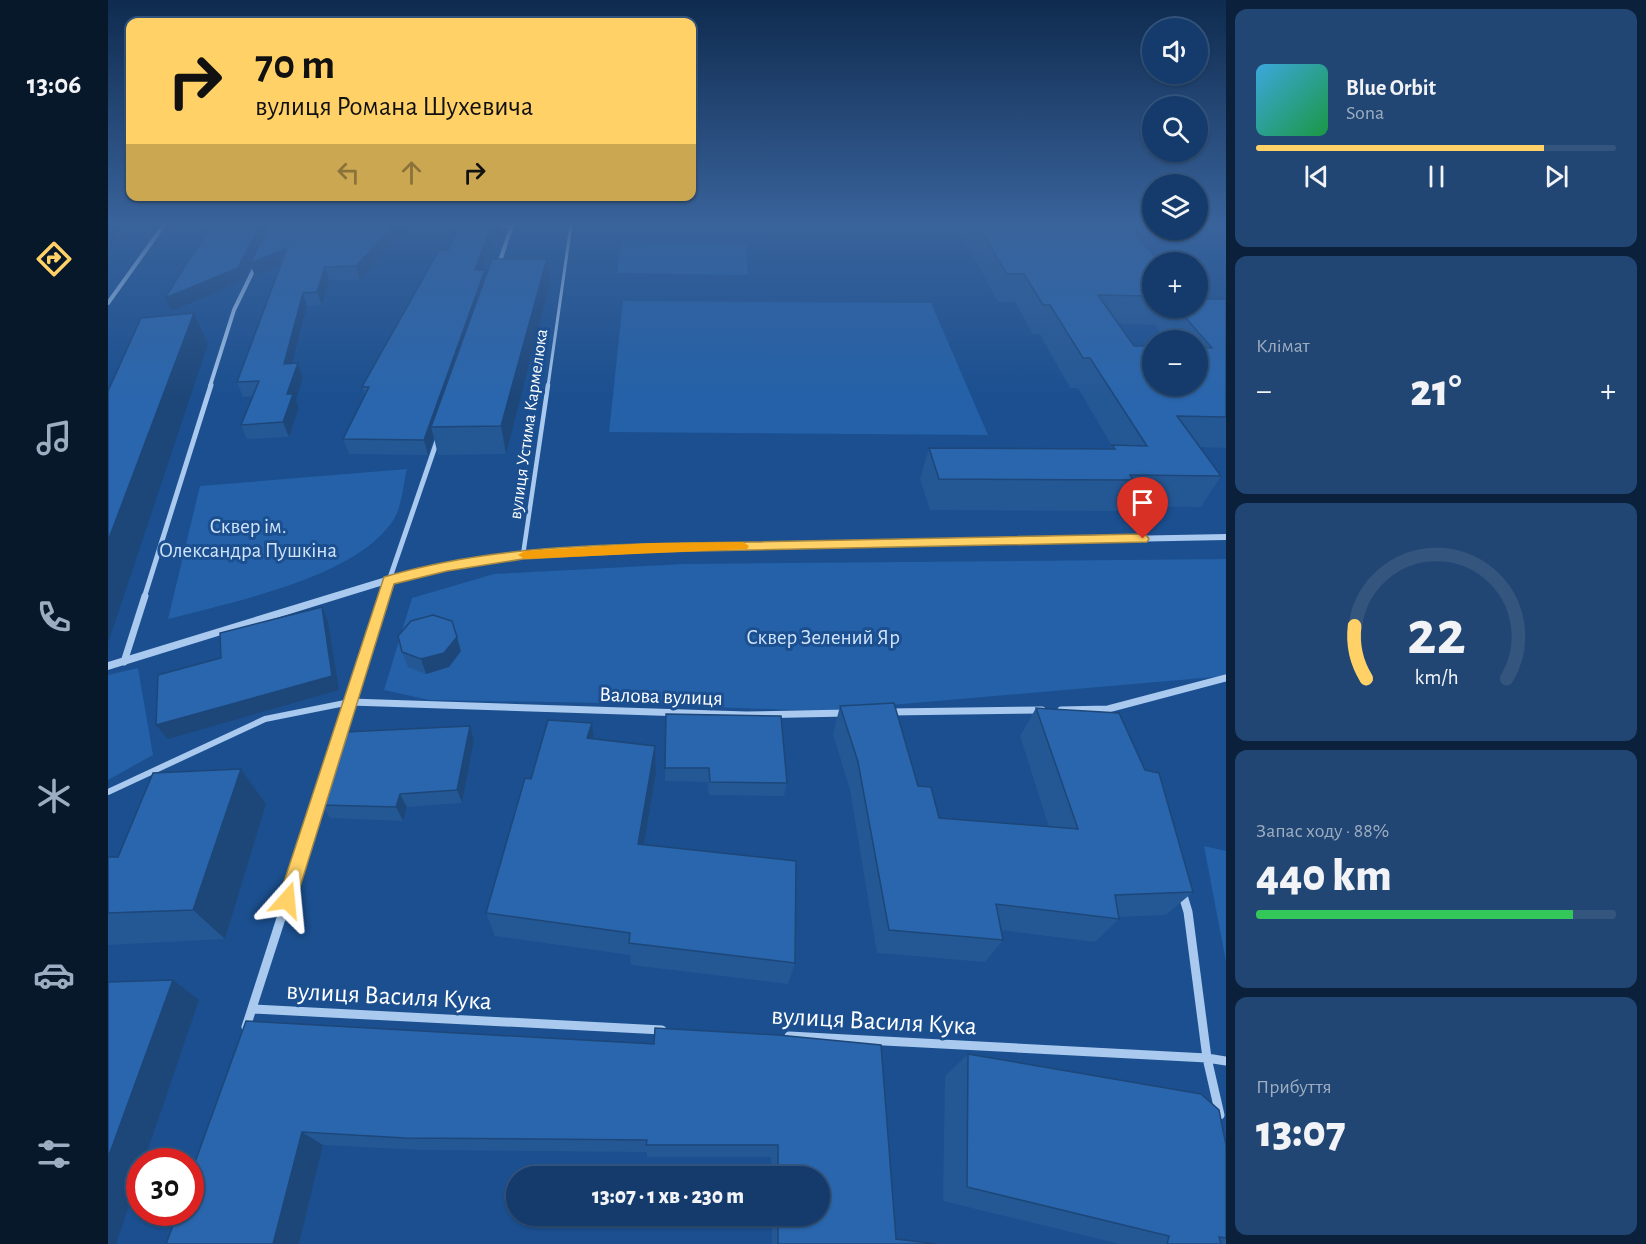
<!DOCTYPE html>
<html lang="uk">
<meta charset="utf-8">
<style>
:root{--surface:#143b6b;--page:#214673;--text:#f1f3f6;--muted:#9dadc1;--line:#33557e;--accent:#ffd166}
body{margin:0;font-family:"Alegreya Sans",sans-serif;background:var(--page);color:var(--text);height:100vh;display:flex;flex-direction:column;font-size:22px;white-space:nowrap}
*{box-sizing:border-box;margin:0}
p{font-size:20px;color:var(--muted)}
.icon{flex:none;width:33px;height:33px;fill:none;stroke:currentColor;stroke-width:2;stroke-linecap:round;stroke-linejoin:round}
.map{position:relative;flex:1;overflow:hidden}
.drawer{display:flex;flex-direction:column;gap:9px;padding:9px;background:#0b203b;width:420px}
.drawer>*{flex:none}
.guide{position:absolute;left:18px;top:18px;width:570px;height:183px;border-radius:12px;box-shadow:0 2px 4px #0004,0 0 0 2px var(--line);background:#ffd166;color:#111;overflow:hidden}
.buttons{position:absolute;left:1034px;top:18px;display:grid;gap:12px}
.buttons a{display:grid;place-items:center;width:66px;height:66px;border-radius:50%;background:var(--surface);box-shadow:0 2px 4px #0004,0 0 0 2px var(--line);font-size:30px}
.speed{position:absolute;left:18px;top:1148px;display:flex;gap:12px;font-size:30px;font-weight:700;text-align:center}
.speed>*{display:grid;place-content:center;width:78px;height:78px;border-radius:50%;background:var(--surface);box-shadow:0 2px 4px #0004,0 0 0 2px var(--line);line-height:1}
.speed .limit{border:9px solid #d22;background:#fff;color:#111}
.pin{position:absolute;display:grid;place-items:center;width:51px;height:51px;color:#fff;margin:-62px -26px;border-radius:50% 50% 50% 0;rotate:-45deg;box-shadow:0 0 6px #0007}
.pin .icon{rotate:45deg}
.me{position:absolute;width:66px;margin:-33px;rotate:18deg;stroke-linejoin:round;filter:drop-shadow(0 0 4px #0008)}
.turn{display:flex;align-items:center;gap:21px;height:126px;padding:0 30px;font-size:27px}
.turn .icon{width:78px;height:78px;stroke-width:2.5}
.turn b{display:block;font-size:42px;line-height:51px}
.lanes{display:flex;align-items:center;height:57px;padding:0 30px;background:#0003;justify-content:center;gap:30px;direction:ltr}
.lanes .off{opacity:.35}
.big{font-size:45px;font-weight:800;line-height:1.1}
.drawer .card{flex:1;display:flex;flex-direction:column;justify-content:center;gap:9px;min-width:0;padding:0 21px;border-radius:12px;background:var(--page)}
.drawer .dial{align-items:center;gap:0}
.dial svg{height:156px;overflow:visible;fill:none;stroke:var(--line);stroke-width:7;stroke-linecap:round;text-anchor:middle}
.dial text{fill:var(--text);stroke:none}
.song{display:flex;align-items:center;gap:18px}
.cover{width:72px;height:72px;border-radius:9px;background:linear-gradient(135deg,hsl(200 70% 55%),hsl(140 70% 35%))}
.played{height:6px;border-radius:3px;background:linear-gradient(90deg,var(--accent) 80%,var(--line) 80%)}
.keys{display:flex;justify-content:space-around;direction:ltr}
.heat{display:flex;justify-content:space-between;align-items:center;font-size:33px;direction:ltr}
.charge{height:9px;border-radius:4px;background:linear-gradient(90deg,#34c759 88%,var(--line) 0)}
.trip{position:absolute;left:398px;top:1166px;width:324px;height:60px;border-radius:30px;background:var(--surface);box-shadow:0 2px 4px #0004,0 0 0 2px var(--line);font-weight:800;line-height:60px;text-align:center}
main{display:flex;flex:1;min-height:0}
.tab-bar{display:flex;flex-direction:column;width:108px;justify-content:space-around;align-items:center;background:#08182b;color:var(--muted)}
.tab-bar .icon{width:42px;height:42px}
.tab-bar .on{color:var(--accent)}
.tab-bar b{font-size:27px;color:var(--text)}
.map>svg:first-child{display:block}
</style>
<main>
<nav class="tab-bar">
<b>13:06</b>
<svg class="icon on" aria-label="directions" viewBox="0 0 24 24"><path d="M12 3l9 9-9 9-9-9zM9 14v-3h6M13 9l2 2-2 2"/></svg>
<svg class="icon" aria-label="music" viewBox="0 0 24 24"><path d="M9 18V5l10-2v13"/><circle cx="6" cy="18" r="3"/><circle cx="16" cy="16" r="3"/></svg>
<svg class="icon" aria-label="phone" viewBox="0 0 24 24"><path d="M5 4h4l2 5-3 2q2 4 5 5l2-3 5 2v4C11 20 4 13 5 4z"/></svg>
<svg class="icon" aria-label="climate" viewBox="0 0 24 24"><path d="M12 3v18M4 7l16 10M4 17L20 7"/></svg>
<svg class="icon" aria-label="car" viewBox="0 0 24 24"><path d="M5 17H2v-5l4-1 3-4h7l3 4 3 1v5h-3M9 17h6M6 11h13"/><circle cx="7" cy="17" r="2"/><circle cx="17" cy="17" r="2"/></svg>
<svg class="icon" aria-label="filters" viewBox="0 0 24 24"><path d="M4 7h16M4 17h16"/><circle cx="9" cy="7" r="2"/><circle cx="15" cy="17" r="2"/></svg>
</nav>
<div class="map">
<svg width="1118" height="1244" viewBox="0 0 1118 1244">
<rect width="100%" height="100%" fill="#1b4f8f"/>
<path fill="#2461a8" d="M514 242 638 244 640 275 509 273Z
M515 301 823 303 880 435 501 432Z
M299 469C295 484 294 509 284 522 246 578 124 602 60 619L92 486Z
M1118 559V676L713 711 496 703 321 700 276 690 304 598 386 574 576 564Z
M30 668 45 755 0 780V675Z
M1096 846 1118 851V962Z"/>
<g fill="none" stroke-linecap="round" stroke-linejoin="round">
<path stroke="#a9c9ee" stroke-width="3" d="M440 386 463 225"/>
<path stroke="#a9c9ee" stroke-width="4.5" d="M415 555 440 385"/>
<path stroke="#a9c9ee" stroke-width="6" d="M0 792 157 719 242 702"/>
<path stroke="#a9c9ee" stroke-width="4" d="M392 225 404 227
M391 264 404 225
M0 303 56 225
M102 386 126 310 148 265"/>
<path stroke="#a9c9ee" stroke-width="5" d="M36 598 103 385
M275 598 330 438"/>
<path stroke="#a9c9ee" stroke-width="7" d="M16 662 37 596
M242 702 638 715 739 713
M953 710 1000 709 1118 678
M782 712 934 710
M186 877 276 596"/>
<path stroke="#a9c9ee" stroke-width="9" d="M1074 892 1080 912 1099 1058 1112 1115
M144 1009 554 1030
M138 1027 187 875
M681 1036 1099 1058 1118 1061"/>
<path fill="#a9c9ee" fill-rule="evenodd" d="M1118 534V540L542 551 415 558 339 570 282 583 0 670V662L281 576 339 564 415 552 542 545Z"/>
</g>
<path fill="#245895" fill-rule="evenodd" d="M103 225H300L252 280H221L214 305 199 306 185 364 190 363 195 378 188 400 191 408 181 437 139 439 133 425 145 396 135 397 129 382 172 266 147 276 143 266 136 281 64 311 57 298Z
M351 225H390V229L374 270 378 275 442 284 398 454 330 455 326 438 320 455 241 454 235 439 257 394 254 387 340 250Z
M848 225H930L933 229 1044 262V308H1089L1118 299V448L1092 447 1113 476 1093 507 1011 506 1009 511 822 510 812 479 821 448 1002 449 1004 446 970 388H962L932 334H925L907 302H890ZM1011 324 1049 325 1048 327 1058 340H1089V386L1026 346Z
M353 651 341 667 318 674 300 667 294 652Z
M732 706 810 786 831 818 941 827 912 736 928 708 1085 892 1058 915 1010 917 1011 919 987 942 893 930 895 940 877 962 769 953 742 790 725 734Z
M558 714 679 783 676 796 601 795 600 782 557 781Z
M362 726 366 740 354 803 299 807 295 821 222 818 214 805Z
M486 739 547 746 548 773 536 845 687 963 680 984 523 965 522 955 387 936 378 913Z
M133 769 158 804 117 939 0 945V857H10Z
M138 1021 546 1044 547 1028 670 1035 773 1045 788 1239 829 1244H664V1215H711V1176H664L663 1157H539V1152L312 1150 215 1145 191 1244H58L70 1212H82V1176Z
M860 1054 1118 1145V1244H1012L835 1201 837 1076Z"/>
<path fill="#1d4779" d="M2 225H5L10 236 0 251V229Z
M152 225H163L179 248 183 261 147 276 143 266 136 281 64 311 57 298Z
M286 225H300L252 280 248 266Z
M384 225H390V229L369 284 367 270Z
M439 259 442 284 398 454 393 426Z
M217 267 221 280 214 305 209 292Z
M377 270 379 284 323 427 326 438 320 455 316 440Z
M195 293 199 306 181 378 176 364Z
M86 313 100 344 0 643V541Z
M190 363 195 378 188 400 191 408 181 437 175 422 179 394Z
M214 607 220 622 231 690 60 739 48 725Z
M349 637 353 651 341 667 318 674 313 659Z
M484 723 487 751 479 738Z
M362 726 366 740 354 803 349 790Z
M547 746 548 773 532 869 530 844Z
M133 769 158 804 117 939 85 910Z
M292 794 299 807 295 821 288 807Z
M65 980 91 1000 36 1161H32V1174L8 1244H0V1158Z
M194 1132 215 1145 191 1244H165Z"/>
<path fill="#2a66ad" stroke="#1d4779" stroke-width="1.5" d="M103 225H152L130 268 57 298Z
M162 225H286L248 266 217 267 209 292 195 293 176 364 190 363 179 394H185L175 422 133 425 151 381 129 382 179 248 142 263Z
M351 225H384L367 270H377L316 440 235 439 261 387H254L331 250H340Z
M869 225H930L933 229 1024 230 1052 262H1044V296L990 295 1026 346H1044V386H1089V347L1104 348 1069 308H1089V299H1118V417L1069 416 1113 476 1022 475 1025 480 831 479 821 448 1007 449 1004 445 1039 446 982 358H975L942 305H935L916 274H899Z
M384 259H439L393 426 323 427Z
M86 313 0 541V391L33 318Z
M214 607 224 676 48 725 50 675 113 658 112 633Z
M325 615 344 621 349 637 336 653 313 659 294 652 290 636 303 621Z
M786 703 810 786 823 787 831 818 970 829 928 708 1011 713 1037 770 1051 773 1085 892 1007 895 1011 919 888 904 895 940 781 930 750 762 732 706Z
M558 714 673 716 679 783 602 782 601 768H557Z
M440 720 484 723 479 738 547 746 530 844 688 861 687 963 521 943 522 933 378 913 417 778 423 779Z
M362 726 349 790 292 794 288 807 214 805 237 732Z
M133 769 85 910 0 913V857H10L45 773Z
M65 980 0 1158V982Z
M138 1021 546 1044 547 1028 670 1035 773 1045 788 1239 829 1244H670V1215H711V1176H670V1145H538L539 1140 297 1138 194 1132 165 1244H58L70 1212H82V1176Z
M860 1054 1093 1094 1111 1110 1118 1145V1238L1111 1237 1113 1244H1059L1061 1236 859 1187Z"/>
<linearGradient id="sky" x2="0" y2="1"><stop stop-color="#0f2b4f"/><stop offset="0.56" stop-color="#39639b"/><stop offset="1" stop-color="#39639b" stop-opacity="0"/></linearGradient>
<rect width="1118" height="399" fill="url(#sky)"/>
<path fill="#ffd166" stroke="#a68842" stroke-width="1.5" d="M1035 534 1039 536 1041 539 1039 542 542 552 415 559 339 571 286 584 188 900 185 906 179 908 172 906 170 900 276 577C395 542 522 544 645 542 775 539 905 537 1035 534Z"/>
<path fill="#f59e0b" d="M635 542 641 546 639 549 417 559 410 555 417 551 542 543Z"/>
<g text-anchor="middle" stroke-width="6" stroke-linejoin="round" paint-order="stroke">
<g font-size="18" fill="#fff" stroke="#1b4f8f">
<text transform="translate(420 424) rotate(-82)" y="6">вулиця Устима Кармелюка</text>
</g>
<g font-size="21" fill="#cfe3fa" stroke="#1b4f8f">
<text x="140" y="533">Сквер ім.<tspan x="140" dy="24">Олександра Пушкіна</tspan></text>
<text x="715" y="644">Сквер Зелений Яр</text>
</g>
<g font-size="21" fill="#fff" stroke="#1b4f8f">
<text transform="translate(553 696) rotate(2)" y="7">Валова вулиця</text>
</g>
<g font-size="26" fill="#fff" stroke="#1b4f8f">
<text transform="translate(281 995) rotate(3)" y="9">вулиця Василя Кука</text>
<text transform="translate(766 1020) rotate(3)" y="9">вулиця Василя Кука</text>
</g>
</g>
</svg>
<div class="buttons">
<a><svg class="icon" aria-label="sound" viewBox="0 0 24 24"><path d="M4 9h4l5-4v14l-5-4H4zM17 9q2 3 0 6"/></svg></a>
<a><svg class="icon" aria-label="search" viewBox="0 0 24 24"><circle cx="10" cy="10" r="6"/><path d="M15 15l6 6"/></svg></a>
<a><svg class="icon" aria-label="layers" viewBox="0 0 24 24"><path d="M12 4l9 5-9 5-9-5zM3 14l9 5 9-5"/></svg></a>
<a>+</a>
<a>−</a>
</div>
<div class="speed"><div class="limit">30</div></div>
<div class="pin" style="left:1035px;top:539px;background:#d93025"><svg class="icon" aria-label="arrive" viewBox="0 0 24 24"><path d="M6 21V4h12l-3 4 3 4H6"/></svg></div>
<svg class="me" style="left:179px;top:900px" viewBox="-20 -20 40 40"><path d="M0-17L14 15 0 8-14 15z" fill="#ffd166" stroke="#fff" stroke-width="4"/></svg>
<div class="trip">13:07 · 1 хв · 230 m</div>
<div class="guide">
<div class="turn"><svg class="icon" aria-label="right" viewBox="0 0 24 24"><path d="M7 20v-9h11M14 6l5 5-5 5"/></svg><div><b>70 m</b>вулиця Романа Шухевича</div></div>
<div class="lanes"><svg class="icon off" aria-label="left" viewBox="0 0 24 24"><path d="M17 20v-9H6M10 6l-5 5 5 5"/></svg><svg class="icon off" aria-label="ahead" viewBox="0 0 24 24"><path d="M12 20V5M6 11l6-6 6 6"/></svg><svg class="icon" aria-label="right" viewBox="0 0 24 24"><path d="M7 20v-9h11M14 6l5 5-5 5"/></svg></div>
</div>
</div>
<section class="drawer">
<div class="card">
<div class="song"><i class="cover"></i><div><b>Blue Orbit</b><p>Sona</p></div></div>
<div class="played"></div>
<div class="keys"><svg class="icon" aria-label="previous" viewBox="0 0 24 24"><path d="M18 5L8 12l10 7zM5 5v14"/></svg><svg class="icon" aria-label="pause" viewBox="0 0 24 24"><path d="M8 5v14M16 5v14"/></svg><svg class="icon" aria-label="next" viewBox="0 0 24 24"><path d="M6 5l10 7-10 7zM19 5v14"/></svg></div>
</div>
<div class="card"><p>Клімат</p>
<div class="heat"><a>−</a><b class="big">21°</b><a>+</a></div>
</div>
<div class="card dial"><svg viewBox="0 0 100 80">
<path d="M14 69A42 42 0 1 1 86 69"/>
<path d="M14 69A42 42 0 0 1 8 42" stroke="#ffd166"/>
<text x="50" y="56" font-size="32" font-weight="700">22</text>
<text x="50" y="72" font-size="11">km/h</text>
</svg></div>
<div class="card"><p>Запас ходу · 88%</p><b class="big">440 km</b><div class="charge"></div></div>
<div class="card"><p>Прибуття</p><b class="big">13:07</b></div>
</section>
</main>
